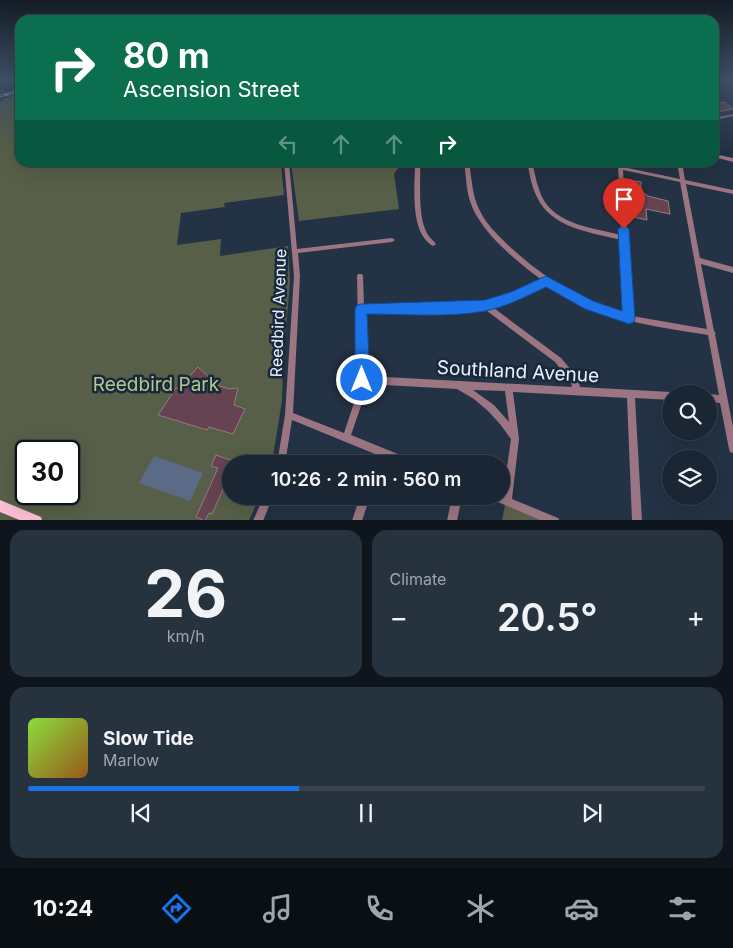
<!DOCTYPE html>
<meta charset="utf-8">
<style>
:root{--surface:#1a2633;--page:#27323f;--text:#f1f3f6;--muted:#9fa5ac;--line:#38434e;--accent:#1a73e8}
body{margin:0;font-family:Inter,sans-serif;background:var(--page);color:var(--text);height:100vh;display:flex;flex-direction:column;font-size:19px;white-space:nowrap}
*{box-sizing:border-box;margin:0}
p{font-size:16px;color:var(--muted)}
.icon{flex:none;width:28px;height:28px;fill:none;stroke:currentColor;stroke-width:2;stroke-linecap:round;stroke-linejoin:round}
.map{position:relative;height:520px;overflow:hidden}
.panel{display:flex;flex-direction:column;gap:10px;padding:10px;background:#0e151c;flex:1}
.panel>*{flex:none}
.hud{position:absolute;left:15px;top:15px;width:704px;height:152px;border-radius:15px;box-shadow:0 5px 20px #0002,0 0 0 1px var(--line);background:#0b6e4f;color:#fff;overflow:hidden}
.buttons{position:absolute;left:662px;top:385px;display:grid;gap:10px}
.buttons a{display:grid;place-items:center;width:55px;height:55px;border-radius:50%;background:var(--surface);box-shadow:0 5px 20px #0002,0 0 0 1px var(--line);font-size:25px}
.speed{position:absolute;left:15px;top:440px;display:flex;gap:10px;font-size:25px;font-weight:700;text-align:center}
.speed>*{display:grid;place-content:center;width:65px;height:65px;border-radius:50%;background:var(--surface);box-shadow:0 5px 20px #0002,0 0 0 1px var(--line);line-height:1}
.speed .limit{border:2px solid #111;border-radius:8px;background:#fff;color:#111}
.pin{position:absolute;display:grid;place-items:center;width:42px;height:42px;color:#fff;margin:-51px -21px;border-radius:50% 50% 50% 0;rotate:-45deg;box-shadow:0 0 5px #0007}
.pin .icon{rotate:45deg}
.me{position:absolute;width:55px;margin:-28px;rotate:0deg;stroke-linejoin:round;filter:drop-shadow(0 0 4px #0008)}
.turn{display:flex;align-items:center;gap:18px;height:105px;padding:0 25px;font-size:22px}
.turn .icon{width:65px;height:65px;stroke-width:2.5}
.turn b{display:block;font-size:35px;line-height:42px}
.lanes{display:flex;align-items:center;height:48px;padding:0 25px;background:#0003;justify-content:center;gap:25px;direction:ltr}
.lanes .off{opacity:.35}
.big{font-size:38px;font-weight:600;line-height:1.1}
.panel .tile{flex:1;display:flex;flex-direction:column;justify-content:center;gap:8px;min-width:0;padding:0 18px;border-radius:15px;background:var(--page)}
.panel .dial{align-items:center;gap:0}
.dial b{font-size:65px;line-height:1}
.song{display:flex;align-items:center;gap:15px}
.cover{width:60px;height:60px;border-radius:8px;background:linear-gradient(135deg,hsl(90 70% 55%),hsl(30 70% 35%))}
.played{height:5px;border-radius:2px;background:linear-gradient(90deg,var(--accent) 40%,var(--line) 40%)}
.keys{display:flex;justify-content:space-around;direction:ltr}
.heat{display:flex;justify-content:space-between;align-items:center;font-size:28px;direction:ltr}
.panel .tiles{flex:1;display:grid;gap:10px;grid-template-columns:1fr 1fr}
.tile:last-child{grid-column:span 2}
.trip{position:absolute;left:222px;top:455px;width:288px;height:50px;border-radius:25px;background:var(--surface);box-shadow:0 5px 20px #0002,0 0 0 1px var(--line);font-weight:600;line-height:50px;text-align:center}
.tabs{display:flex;height:80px;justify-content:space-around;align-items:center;background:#0a0f14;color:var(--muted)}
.tabs .icon{width:35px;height:35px}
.tabs .selected{color:var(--accent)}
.tabs b{font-size:22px;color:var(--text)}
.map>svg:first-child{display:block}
</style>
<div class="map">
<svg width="733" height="521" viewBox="0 0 733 521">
<rect width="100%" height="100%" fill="#233244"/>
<path fill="#575f48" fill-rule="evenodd" d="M20 95V162L281 163 284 195 224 203 225 207 181 213 177 245 221 239 220 256 288 246 290 282 283 361 282 401 273 456 271 464H231V496H260L249 520H0V102L8 97ZM26 451H69V494H26Z
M291 163H402L394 174 399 209 299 221Z
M505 505 543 521H502Z"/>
<path fill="#5a6a87" d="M154 456 203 473 190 501 139 483Z"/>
<path fill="#664350" stroke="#977a84" d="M724 102 733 109 717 112 714 110V104Z
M630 180 641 182V191L648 196 668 201 670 214 646 209 647 220 633 217Z
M198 367 217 385 229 389 238 388 234 405 245 409 233 434 209 427 207 430 158 415 176 388 178 389Z
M216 455 233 461 227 475 229 476 212 514 209 513 205 521 196 517 218 468 211 466Z"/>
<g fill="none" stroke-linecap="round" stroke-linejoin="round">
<path fill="#9b7582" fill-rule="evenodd" d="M733 114V116L714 120V118Z
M714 154 733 158V162L714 157Z
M284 162H289L297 249 392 238 395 240 392 242 298 253 300 276 293 413 344 433 354 403 359 380 357 276 358 274H362L363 276 364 306C410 307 459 311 503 298 517 294 529 287 542 280 517 262 479 231 470 201 466 188 466 175 464 162H469C472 179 472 196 480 211 486 224 497 234 507 244 541 276 580 301 625 314L621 240C591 232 552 229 537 197 531 186 530 174 527 162H532C535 174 537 186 542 197 556 225 594 228 621 235L618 162H623V167L680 179 677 162H682L685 180 733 190V194L686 184 700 258 733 267V273L701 264 714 331 716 333 715 334 733 427V453L730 452 729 449 720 403 709 402V394L719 395 708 335C685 331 662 328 639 323 606 316 575 303 547 284 529 294 511 302 491 306L561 358 578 378 580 387 671 392 674 394H671V400L635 398 642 521H632L627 398 513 392 519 439 512 499 558 518 560 521H542L491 499 490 496H501V494L503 495 511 439 500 424 488 411 474 399 457 389 366 384 362 403 351 435 415 461 416 464H400L383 457 380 464H372L375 454 292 420 285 464H277L285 415 294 276ZM623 170 680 182 707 329 632 316ZM483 308 555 362 571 382 572 387 367 376 364 312C404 312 444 315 483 308ZM473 390 505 391 509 422 494 405Z
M415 162H420C421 183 417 218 428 235 430 238 434 241 436 244L433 246C409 233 415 186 415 162Z
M264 496H273L263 521H253Z
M360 496H370L362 521H352Z
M452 496H462L457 521H447Z"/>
<path fill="#fcbed2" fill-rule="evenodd" d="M0 500 41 517 42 521H22L0 512Z"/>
<defs>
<path id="rail" d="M0 96 20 91"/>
</defs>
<use href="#rail" stroke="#d0dae7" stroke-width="2.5"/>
<use href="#rail" stroke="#19283a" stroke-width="1" stroke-dasharray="4.5" stroke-linecap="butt"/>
</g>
<linearGradient id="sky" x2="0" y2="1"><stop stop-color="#131c25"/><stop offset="0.52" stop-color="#3f4f67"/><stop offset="1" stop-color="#3f4f67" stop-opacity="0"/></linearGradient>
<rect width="733" height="151" fill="url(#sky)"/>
<path fill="#1a73e8" stroke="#114b97" d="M624 225 629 229 635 318 634 322 629 324 585 309 546 287C527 296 506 307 485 311 449 318 404 314 367 314L370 380 367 384 362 386 358 384 355 380V309L357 305 361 304 485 300 511 292 546 276 593 301 622 311 618 229Z"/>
<g text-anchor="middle" stroke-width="5" stroke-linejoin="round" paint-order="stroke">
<g font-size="16" fill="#e8f2fe" stroke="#19283a">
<text transform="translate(278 313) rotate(-88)" y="6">Reedbird Avenue</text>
</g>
<g font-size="19" fill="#e8f2fe" stroke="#19283a">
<text transform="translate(518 371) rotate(3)" y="7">Southland Avenue</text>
</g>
<g font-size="19" fill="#b4c88e" stroke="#19283a">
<text x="156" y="391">Reedbird Park</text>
</g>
</g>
</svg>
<div class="buttons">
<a><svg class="icon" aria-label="search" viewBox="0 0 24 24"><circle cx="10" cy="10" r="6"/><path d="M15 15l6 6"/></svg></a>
<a><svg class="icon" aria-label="layers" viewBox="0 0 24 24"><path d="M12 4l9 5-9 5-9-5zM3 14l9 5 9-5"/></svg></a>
</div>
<div class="speed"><div class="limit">30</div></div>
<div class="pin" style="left:624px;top:229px;background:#d93025"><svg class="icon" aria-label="arrive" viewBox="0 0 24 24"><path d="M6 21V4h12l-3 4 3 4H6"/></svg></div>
<svg class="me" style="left:362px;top:380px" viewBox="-20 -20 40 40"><circle r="17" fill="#1a73e8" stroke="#fff" stroke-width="3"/><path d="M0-11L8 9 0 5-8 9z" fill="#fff"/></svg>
<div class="trip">10:26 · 2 min · 560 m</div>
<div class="hud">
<div class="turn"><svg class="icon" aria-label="right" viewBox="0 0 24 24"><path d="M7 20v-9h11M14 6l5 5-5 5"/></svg><div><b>80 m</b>Ascension Street</div></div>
<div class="lanes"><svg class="icon off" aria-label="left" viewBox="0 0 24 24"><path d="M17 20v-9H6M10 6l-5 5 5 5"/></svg><svg class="icon off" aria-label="ahead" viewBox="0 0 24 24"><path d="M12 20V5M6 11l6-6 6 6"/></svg><svg class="icon off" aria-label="ahead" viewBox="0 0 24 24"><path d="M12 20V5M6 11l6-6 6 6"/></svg><svg class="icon" aria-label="right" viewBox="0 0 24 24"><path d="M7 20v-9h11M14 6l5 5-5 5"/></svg></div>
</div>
</div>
<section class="panel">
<div class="tiles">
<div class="tile dial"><b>26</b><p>km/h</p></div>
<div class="tile"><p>Climate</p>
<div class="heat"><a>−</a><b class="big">20.5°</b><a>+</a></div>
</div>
<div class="tile">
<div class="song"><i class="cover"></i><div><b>Slow Tide</b><p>Marlow</p></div></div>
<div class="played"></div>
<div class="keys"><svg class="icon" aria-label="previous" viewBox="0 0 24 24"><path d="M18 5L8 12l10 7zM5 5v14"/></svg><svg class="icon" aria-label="pause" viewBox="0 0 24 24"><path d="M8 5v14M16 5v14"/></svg><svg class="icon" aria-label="next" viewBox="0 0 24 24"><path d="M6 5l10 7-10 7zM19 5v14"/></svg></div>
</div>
</div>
</section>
<nav class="tabs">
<b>10:24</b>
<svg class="icon selected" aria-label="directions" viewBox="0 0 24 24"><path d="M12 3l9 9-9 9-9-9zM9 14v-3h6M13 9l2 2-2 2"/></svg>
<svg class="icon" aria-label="music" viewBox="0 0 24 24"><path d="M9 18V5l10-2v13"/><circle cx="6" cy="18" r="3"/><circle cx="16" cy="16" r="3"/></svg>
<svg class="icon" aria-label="phone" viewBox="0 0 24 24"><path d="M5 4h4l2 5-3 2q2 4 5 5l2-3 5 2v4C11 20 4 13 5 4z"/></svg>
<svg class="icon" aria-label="climate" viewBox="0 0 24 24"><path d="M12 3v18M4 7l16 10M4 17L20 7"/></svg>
<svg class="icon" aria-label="car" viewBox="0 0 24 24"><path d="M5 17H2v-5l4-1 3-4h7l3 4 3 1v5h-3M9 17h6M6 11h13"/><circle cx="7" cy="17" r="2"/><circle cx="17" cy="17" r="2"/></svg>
<svg class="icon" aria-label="filters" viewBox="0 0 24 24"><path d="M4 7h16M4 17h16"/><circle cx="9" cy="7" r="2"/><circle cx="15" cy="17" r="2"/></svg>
</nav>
